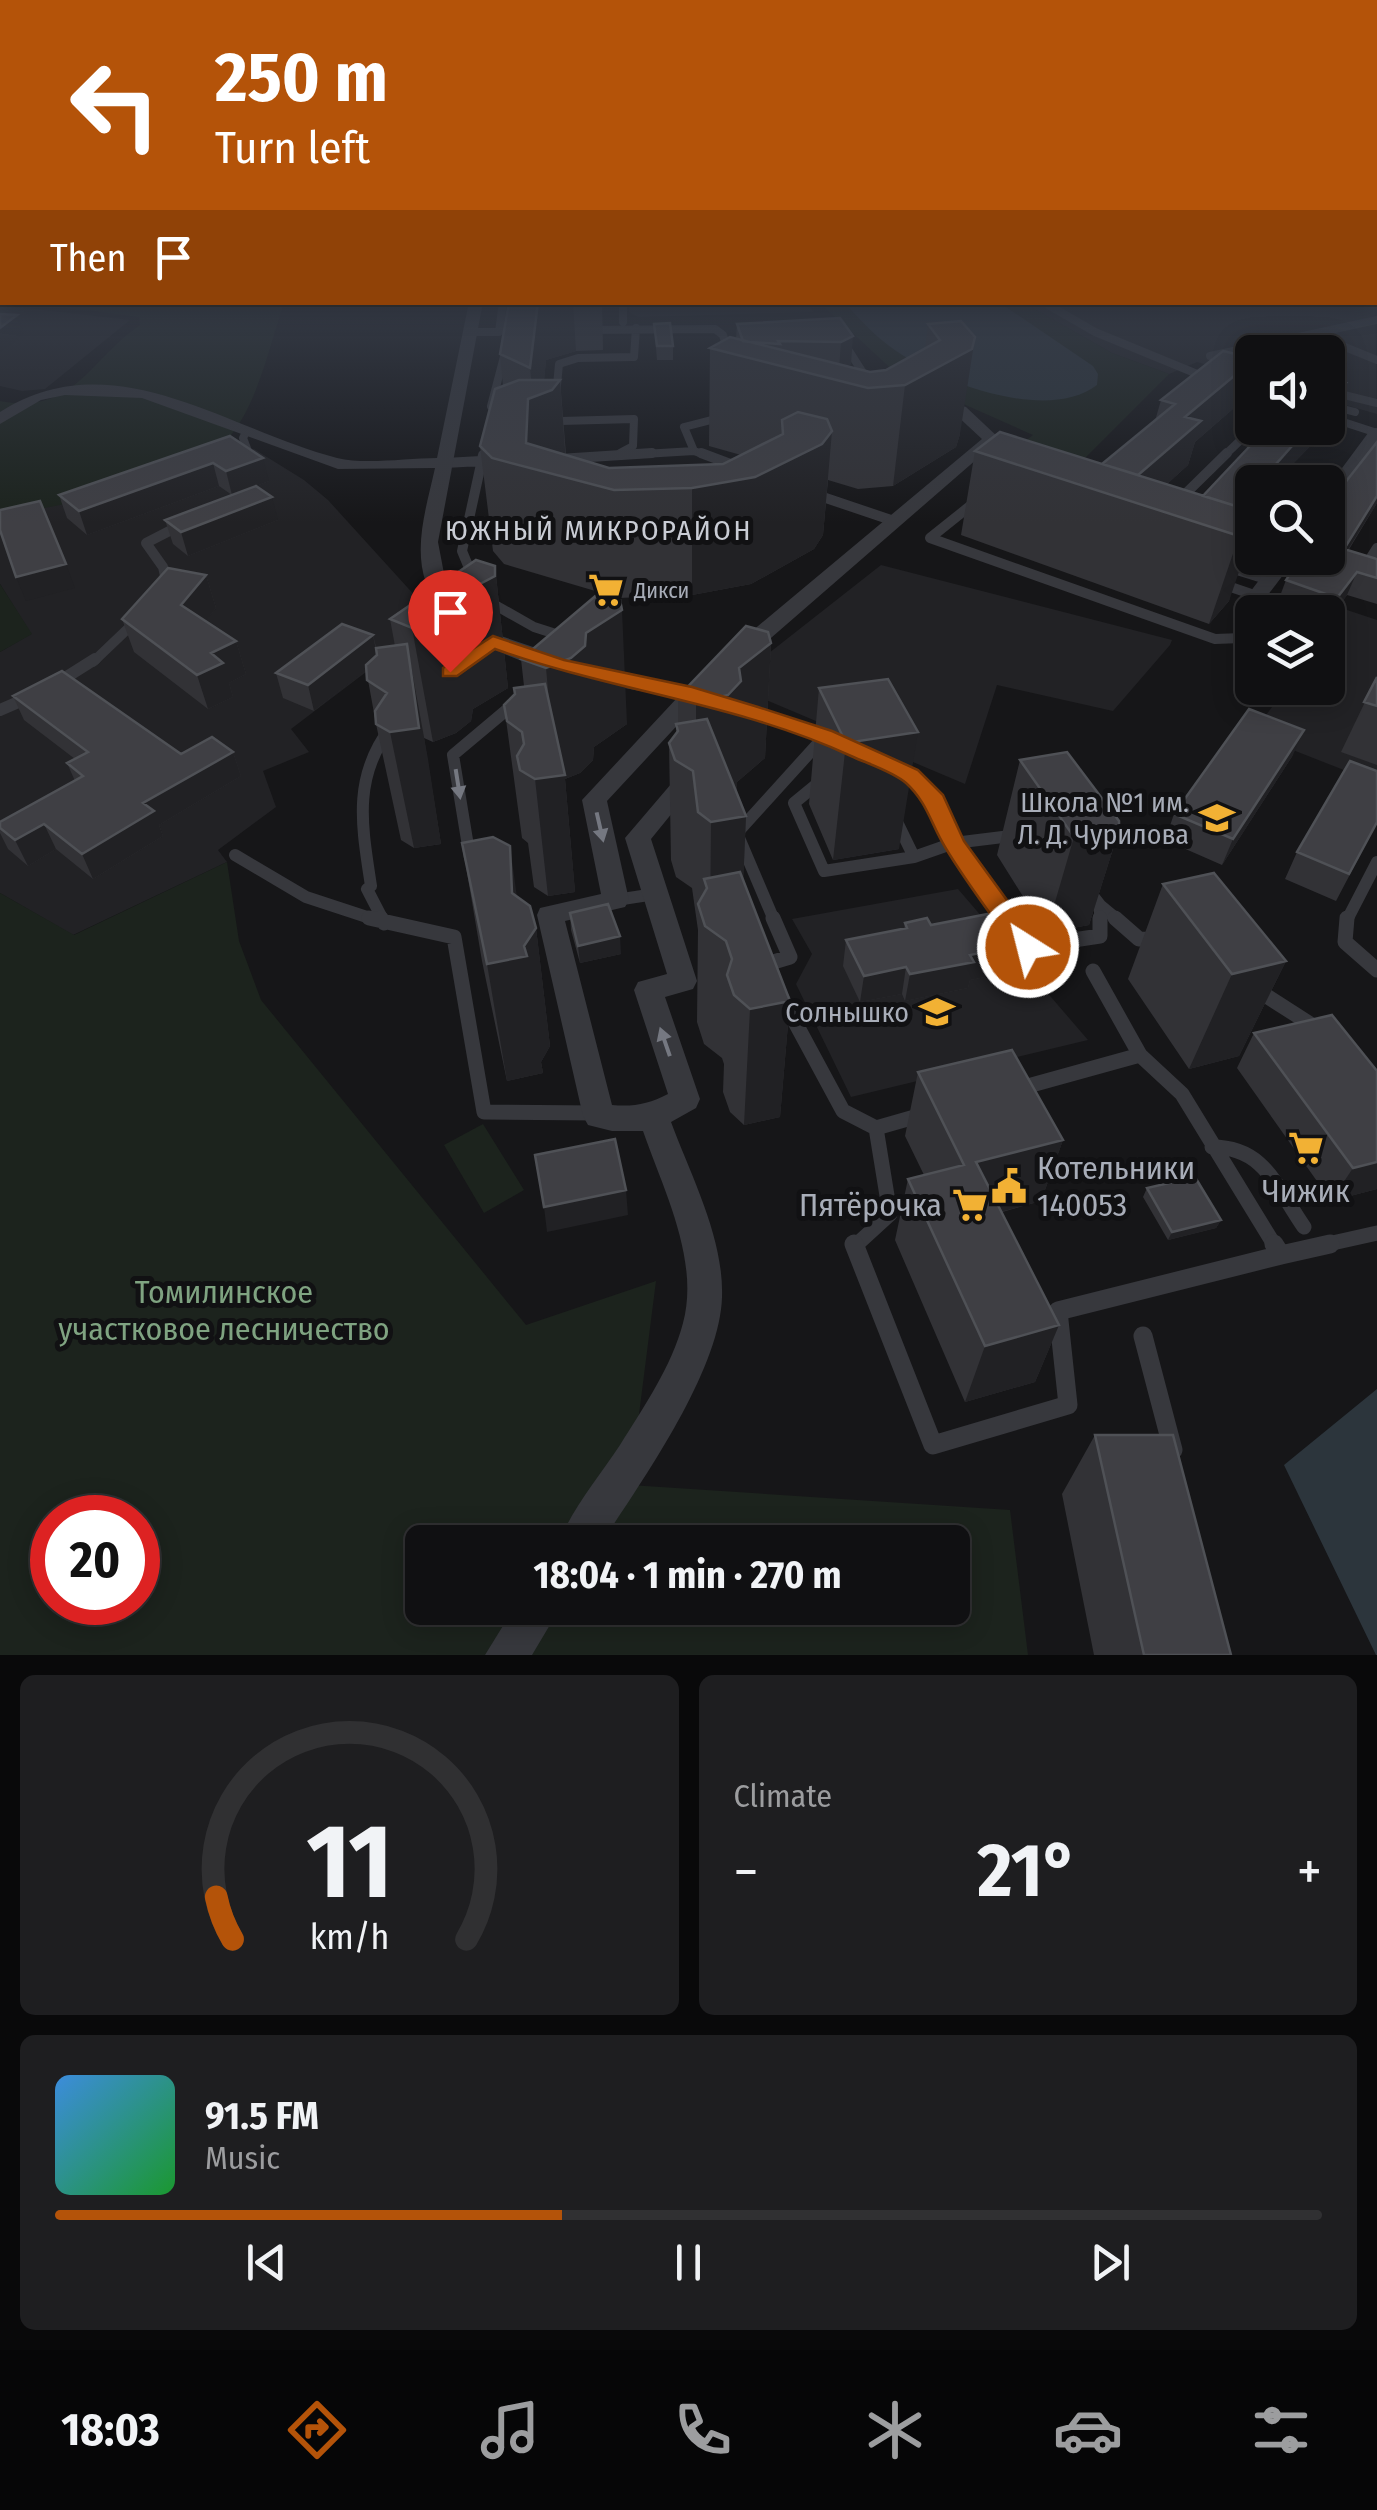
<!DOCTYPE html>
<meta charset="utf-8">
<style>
:root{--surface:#101012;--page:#1e1e20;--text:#f1f3f6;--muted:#9c9d9f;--line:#303032;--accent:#b45309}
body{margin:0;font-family:"Fira Sans Condensed",sans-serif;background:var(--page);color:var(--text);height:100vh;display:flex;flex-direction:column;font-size:38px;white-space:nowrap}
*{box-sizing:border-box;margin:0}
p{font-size:32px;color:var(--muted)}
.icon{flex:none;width:55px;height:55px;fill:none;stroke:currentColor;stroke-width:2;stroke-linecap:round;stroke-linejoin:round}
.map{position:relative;height:1655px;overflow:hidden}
.side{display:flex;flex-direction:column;gap:20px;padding:20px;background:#09090a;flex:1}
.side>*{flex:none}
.top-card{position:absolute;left:0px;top:0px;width:1378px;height:305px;box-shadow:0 5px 25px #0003,0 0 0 2px var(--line);background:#b45309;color:#fff;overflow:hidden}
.fabs{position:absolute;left:1235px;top:335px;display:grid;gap:20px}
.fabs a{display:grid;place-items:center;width:110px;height:110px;border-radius:15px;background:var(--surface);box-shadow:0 5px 25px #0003,0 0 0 2px var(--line);font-size:50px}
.speed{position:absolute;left:30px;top:1495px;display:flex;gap:20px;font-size:50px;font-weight:700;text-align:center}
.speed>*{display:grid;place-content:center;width:130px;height:130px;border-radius:50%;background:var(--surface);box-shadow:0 5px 25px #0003,0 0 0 2px var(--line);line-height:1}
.speed .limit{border:15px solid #d22;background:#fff;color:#111}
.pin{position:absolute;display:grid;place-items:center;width:85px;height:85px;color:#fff;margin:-102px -42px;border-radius:50% 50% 50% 0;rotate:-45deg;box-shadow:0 0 10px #0007}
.pin .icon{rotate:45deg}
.me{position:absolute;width:110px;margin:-55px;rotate:324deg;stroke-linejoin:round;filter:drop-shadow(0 0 8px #0008)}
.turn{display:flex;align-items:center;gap:35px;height:210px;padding:0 50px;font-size:45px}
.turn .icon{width:130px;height:130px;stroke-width:2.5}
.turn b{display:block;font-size:70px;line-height:85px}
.then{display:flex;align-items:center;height:95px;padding:0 50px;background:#0003;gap:20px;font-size:38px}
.big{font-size:75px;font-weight:700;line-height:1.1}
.side .widget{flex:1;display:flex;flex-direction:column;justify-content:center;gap:15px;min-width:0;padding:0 35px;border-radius:15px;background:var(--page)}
.side .dial{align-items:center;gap:0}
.dial svg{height:260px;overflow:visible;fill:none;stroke:var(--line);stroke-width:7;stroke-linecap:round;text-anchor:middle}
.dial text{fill:var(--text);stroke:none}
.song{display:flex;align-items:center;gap:30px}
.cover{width:120px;height:120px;border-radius:15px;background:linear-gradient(135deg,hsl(210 70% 55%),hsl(130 70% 35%))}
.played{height:10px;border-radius:5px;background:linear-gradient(90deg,var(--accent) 40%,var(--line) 40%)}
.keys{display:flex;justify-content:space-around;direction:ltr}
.heat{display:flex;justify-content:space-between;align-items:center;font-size:55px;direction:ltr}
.side .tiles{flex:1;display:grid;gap:20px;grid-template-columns:1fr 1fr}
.widget:last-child{grid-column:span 2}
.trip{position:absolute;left:405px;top:1525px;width:565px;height:100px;border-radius:15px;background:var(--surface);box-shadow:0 5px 25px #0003,0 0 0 2px var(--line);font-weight:700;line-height:100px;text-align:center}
.tab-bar{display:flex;height:160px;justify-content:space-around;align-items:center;background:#060607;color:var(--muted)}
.tab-bar .icon{width:70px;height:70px}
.tab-bar .active{color:var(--accent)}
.tab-bar b{font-size:45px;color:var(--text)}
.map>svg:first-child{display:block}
</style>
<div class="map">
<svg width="1377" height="1655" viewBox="0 0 1377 1655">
<rect width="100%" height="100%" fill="#161618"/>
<path fill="#222225" d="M1375 291 1377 414 1328 400V352H1252V378L1197 362 1169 374 1112 353 1024 303 1375 302Z
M629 303H805L814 312 638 317 629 312Z
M0 305 130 320 45 389 22 391 0 386Z
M254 449 304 480 328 500 457 642 370 669 291 729 309 752 263 771 276 807 218 850 227 862 73 935 0 893V652L31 634 0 584V517L169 477Z
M881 565 1172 640 1170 645 1113 711 997 685 965 784 740 689 736 679Z
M1344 609 1377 620V783L1252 734 1286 688H1328V632Z
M958 889 1088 1040 851 1097 796 984 812 954 792 919Z"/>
<path fill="#1c231d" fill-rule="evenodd" d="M0 291 2 302 284 303C269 346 257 410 224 443 177 491 64 502 0 517V401C74 415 88 361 140 325L139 317C94 311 45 303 0 311Z
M820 303H1024L1112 353 1169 374 1042 501 975 480 1033 435 898 375Z
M0 584 32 634 0 652Z
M227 862 239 941 261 1000 526 1325 656 1281 630 1485 1010 1510 1028 1655H0V893L74 935ZM52 1518H138V1602H52ZM422 1542H952V1608H422Z
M483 1124 524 1190 484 1213 444 1145Z"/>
<path fill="#2c353c" d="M845 303H1000L1093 366 1098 374 1097 385C1045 425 928 379 883 341 869 330 857 316 845 303Z
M1377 1389V1655H1376L1284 1465Z"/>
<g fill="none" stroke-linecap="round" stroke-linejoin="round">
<path stroke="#37383d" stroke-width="8" d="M623 302V322
M1043 302 1095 332 1207 378
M587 330 715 329 723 335 729 356
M470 332H499L503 302
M1313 334 1377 360
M842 340 865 376 858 377
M1210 356 1377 320
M1328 391 1377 403
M556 396 559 364 578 358 634 357 636 328
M1328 405 1355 412
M491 406 506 349
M554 415 561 421 634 419 633 446 620 453
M1328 417 1374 432
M246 432 243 438 248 451
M694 451 684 427 723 417
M610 456 694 451 708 456
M1224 456 1253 428"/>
<path stroke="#37383d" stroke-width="10" d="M701 453 741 468
M559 459 652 453
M445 463 499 460
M811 493 894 521
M1177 502 1227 453
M981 504 970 506 930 538 1215 639 1242 638 1252 627
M1377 548 1361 573 1377 578
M1224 566 1269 580
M474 580 462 551 483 455
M1222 584 1257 596 1263 612
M167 585 163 567 146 543 181 525
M488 601 534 627 562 636
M93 662 138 619"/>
<path stroke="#37383d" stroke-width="12" d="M57 683 95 659
M0 710 30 697
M753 712 829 738
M897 770 926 791 954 843 914 857
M822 780 794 803 824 871 914 857 895 818
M235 855 306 897 376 920
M470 858 453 755 515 703
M616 900 655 894
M1100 905 1118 920
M383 920 367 889 371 886C362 826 352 778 391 727
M774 920 737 833 823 738
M1008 920 954 843 1043 832 1100 905V920
M1347 920 1377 862"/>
<path stroke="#37383d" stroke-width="15" d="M369 918 454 937 484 1112 597 1113
M381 918 384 923
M1007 918 1027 947 1100 936V918
M1115 918 1139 939 1158 940
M1347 918 1345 942 1377 970
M760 966 790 957 773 918
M1093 971 1140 1055
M1254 988 1318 1029
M782 998 843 1111 876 1128
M1017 1089 1140 1055 1182 1094 1275 1246
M1212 1147C1265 1147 1276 1187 1304 1227
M855 1246 890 1214 876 1128 925 1114
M1319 1246 1377 1233"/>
<path stroke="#37383d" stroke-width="19" d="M854 1244 933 1445 1068 1405 1058 1311 1281 1255
M1274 1244 1281 1255 1330 1244
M1143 1336 1173 1450"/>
<path fill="#37383d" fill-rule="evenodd" d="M469 302H483L438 542 446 584 466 612 501 636 589 666 688 687 699 681 707 683 708 691 726 700 715 707 698 703 607 801 629 900 625 907 565 921 612 1105C633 1107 649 1104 668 1094L634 990 638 982 667 974 625 838 683 770H699L703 775 699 780 651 839 697 981 693 989 665 997 700 1099 696 1108 671 1122C691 1176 724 1238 722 1297 720 1371 642 1481 602 1542H559C573 1507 599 1477 620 1445 643 1408 672 1366 683 1323 700 1260 663 1189 643 1131H612L588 1125 583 1116 537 915 540 908 601 894 582 800 677 698C604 683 455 665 426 583 413 546 427 505 435 468L338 469 142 398 65 395 41 400 0 424V412C114 340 225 429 337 458 366 465 406 458 437 458Z
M934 397 966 407 1000 439 749 657H733V647L982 439 954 413 928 405V399Z
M1377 428V445L1334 503 1328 504V487L1371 429Z
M1276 558H1296L1264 600H1250L1247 596Z
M514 1608H560L532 1655H485Z"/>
</g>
<path fill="#323236" d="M509 302H602L603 350 576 351 546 360 544 380H560L566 455 609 468 723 464 741 455 709 446 710 348 736 339 737 324 840 318 851 364 847 366 870 372 886 370 925 349 928 324 961 321 960 434 956 447 893 486 858 489 828 480 823 535 814 549 751 584 692 595 619 598 504 564 493 551 480 446 503 386 500 354Z
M654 324 673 346V360H657Z
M1161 400 1242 401 1195 442 1188 465 1167 484 1203 496 1247 449 1254 428H1328L1330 426 1282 475 1252 482 1229 601 1209 624 961 535 975 451 1102 464 1155 421Z
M1377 442V503L1348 551 1377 559V604L1347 595 1328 621V612H1303L1277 604 1286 580 1328 558V512L1333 498Z
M179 453 269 481 232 495 219 486 87 535 67 518 59 495Z
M165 520H278L188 556 173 544Z
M495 566 508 688 473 709 471 721 456 733 433 742 424 738 441 844 414 848 401 840 376 724 366 669 314 711 283 698 276 673 373 635 377 651 395 646 390 619Z
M206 575 216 608 205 621 236 641 246 674 229 683 233 697 208 709 134 652 122 619Z
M599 593 627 724 594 747 593 760 580 773 565 779 575 892 548 896 534 887 528 843 522 838 504 705 524 686 521 659Z
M771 643 765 758 737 782V793L746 816 743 880 790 1001 780 1117 744 1125 730 1112 723 1092 724 1064 722 1058 704 1044 697 1022 698 930 692 888 676 877 671 860 669 743 676 734V724L678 723V697Z
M1377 677V765L1341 752Z
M819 688 899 849 833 860 809 804Z
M13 696 181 754 233 752 241 776 159 825 163 836 93 879 56 849 28 866 8 849 0 833V822L75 781 67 763 75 759 24 720Z
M1293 755 1222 865 1165 840 1174 814Z
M1020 760 1119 830 1089 925 1046 933 997 855Z
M1377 823 1336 901 1285 879 1297 852Z
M462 843 517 897 536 928 550 1046 541 1062 543 1073 507 1081 482 961Z
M1163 884 1286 961 1239 1056 1189 1069 1128 979Z
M570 913 621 954 580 963 571 930Z
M905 923 931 925 1001 974 970 980 968 988 905 1001 902 994 860 1002 843 966 846 940 904 929Z
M1254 1033 1377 1071V1189L1331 1201 1237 1068Z
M918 1072 1063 1140 1041 1201 1002 1212 1059 1325 1035 1382 965 1402 895 1240 908 1179 924 1175 905 1136Z
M1147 1188 1221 1220 1216 1228 1168 1240 1143 1197Z
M1095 1435 1231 1655H1094L1062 1494Z"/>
<path fill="#212124" d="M538 302H573L576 351 546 360 543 393 560 380 567 478 526 443 528 399 533 397 530 368Z
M3 310 7 322 17 315 24 334 0 352V311Z
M853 336 851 364 839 370 841 342Z
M975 337 960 434 956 447 893 486 905 385Z
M1252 361V368L1242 401 1195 442 1188 465 1144 505 1136 477 1185 417Z
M1346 383 1330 426 1282 475 1279 482H1260L1284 444 1300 428H1328V401Z
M832 431 823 535 814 549 751 584 692 595V488Z
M263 458 269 481 232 495 226 471Z
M213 463 219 486 87 535 79 511Z
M1252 491V519L1237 509Z
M1377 496V503L1334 572 1344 549Z
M272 497 278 520 188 556 181 532Z
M1252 521V534L1229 601 1209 624 1239 536Z
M66 564 75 588 26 601 16 577Z
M495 566 508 688 473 709 471 721 456 733 433 742 412 628 457 596Z
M1357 572 1347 595 1328 621 1337 598Z
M206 575 216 608 192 638 181 605Z
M622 610 627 724 594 747 593 760 580 773 565 779 575 892 548 896 535 779 556 776 546 668 586 633Z
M373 635 378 660 314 711 308 685Z
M236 641 246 674 229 683 233 697 208 709 197 675 211 653Z
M771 643 765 758 737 782V797L696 795V703Z
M407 644 428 759 441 844 414 848 390 732Z
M1304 730 1293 755 1222 865 1233 839Z
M918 732 899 849 833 860 846 743Z
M233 752 241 776 159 825 163 836 93 879 82 854 143 803Z
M746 816 741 934 710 929 711 822Z
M44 824 56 849 28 866 15 840Z
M1119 830 1089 925 1046 933 1074 837Z
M510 846 525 956 524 946 536 928 550 1046 541 1062 543 1073 507 1081 487 964 512 893Z
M620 936 621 954 580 963 578 946Z
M1008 947 1001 974 970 980 968 988 905 1001 910 974 970 955Z
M1286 961 1239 1056 1189 1069 1232 974Z
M906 967 902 994 860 1002 864 976Z
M790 1001 780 1117 744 1125 750 1009Z
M1063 1140 1041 1201 959 1223 976 1162Z
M1377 1162V1189L1331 1201 1353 1168Z
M626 1190 628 1215 547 1232 544 1207Z
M1221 1220 1216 1228 1168 1240 1172 1232Z
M1059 1325 1035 1382 965 1402 985 1346Z"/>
<path fill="#3f3f44" stroke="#4f5156" stroke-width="2.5" d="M509 302H538L530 368 500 354Z
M0 314 17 315 0 328Z
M840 318 853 336 841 342 778 341 780 344 750 342 743 341 737 324Z
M961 321 975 337 972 349 905 385 868 388 710 348 730 337 870 372 886 370 940 340 928 324Z
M670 323 673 346H657L654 324Z
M1223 351 1252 358V361L1185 417 1201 421 1138 475 1102 464 1175 404 1161 400Z
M1328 378 1346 383 1328 401Z
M519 380H560L552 390 528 399 526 443 609 468 723 464 783 434 782 420 798 412 827 419 832 431 822 444 755 477 692 488 614 490 492 458 480 446 495 389Z
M1258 428H1300L1284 444 1292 446 1260 482H1252V491L1239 507 1203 496 1265 430Z
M1000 432 1252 511V521L1239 536 975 451Z
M230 436 263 458 226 471 213 463 79 511 59 495Z
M1377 442V496L1344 549 1377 559V578L1357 572 1337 598 1286 580 1301 558H1328V520L1341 500 1333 498Z
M256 486 272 497 181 532 165 520Z
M40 501 66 564 16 577 0 530V510Z
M476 560 495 566V576L457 596 454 608 438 619 412 628 390 619Z
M168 568 206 575 181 605 236 641 211 653 223 663 197 675 122 619Z
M599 593 620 600 622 610 586 633 585 646 571 658 546 668 521 659Z
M342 624 373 635 308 685 276 673Z
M746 626 768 632 771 643 739 668 741 681 728 695 696 703 678 697Z
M407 644 419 728 390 732 376 724 375 711 387 693 367 680 366 665 377 655 376 648Z
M62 671 181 754 212 737 233 752 143 803 154 811 82 854 44 824 15 840 0 828V822L83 776 67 763 88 752 13 696Z
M1377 677V706L1364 702Z
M888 679 918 732 846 743 819 688Z
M545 684 565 775 535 779 520 770 517 756 524 744 522 732 507 721 504 705 515 694 514 688Z
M1249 709 1304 730 1233 839 1174 814Z
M707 719 746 816 711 822 698 812 693 771 675 760 669 743 678 731 676 724Z
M1067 752 1119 821V830L1074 837 1020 760Z
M1350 761 1377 771V822L1349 874 1297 852Z
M493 837 510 846 512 893 530 906 536 928 524 946 527 956 487 964 462 843Z
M740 872 790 1001 750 1009 734 995 727 975 732 959 726 941 705 926 698 904 707 888 704 879Z
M1214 873 1286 961 1232 974 1163 884Z
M608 904 620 936 578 946 570 913Z
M988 914 1008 947 970 955 974 962 910 974 906 967 864 976 846 940 907 928 905 923 927 918 931 925Z
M1332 1015 1377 1071V1162L1353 1168 1254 1033Z
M1012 1050 1063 1140 976 1162 1059 1325 985 1346 908 1179 964 1165 918 1072Z
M615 1139 626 1190 544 1207 535 1155Z
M1195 1177 1221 1220 1172 1232 1147 1188Z
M1095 1435H1173L1231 1655H1144Z"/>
<defs><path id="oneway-solid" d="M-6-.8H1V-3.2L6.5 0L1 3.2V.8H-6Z" transform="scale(2.5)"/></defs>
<g fill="#757881">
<use href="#oneway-solid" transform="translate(458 784) rotate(81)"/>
<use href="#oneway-solid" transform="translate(600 827) rotate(77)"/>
<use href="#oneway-solid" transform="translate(665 1042) rotate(-109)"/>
</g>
<linearGradient id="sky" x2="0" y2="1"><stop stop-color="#0c0c0d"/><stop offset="0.56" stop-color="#363c48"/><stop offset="1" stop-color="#363c48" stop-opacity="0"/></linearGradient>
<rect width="1377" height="523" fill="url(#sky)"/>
<path fill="#b45309" stroke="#753606" stroke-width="2.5" d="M493 636 564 660 692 687 758 707 832 731 918 770 943 795 964 841 1036 940 1040 947 1036 954H1019C994 918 967 884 945 847 931 824 927 802 906 783 892 771 868 764 851 756 737 703 612 691 495 649L457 676H443V668Z"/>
<defs>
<symbol id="supermarket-bare" viewBox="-9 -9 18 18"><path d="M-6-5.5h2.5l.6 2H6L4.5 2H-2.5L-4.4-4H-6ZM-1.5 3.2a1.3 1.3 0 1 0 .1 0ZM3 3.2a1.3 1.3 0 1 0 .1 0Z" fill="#f2b134" stroke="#111113" stroke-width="2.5" paint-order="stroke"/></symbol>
<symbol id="school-bare" viewBox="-9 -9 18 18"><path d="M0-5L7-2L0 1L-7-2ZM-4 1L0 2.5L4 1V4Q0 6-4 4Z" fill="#f2b134" stroke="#111113" stroke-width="2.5" paint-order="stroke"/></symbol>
<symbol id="civic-bare" viewBox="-9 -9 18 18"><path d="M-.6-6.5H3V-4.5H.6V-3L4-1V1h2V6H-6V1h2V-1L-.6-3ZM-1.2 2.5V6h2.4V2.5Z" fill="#f2b134" stroke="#111113" stroke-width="2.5" paint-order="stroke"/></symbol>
</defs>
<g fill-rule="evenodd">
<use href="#supermarket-bare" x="581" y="565" width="50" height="50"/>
<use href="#school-bare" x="1192" y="793" width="50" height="50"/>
<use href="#school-bare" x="912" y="987" width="50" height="50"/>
<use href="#supermarket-bare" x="1281" y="1123" width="50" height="50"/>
<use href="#civic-bare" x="984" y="1161" width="50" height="50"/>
<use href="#supermarket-bare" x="945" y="1180" width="50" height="50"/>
</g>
<g text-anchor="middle" stroke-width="10" stroke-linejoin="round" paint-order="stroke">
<g font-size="22" fill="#a8adb8" stroke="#111113" text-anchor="start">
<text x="634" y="598">Дикси</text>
</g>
<g font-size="28" letter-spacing="2.5" fill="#c9ccd4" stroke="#111113">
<text x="599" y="540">ЮЖНЫЙ МИКРОРАЙОН</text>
</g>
<g font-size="28" fill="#a8adb8" stroke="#111113" text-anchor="end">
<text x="1189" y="812">Школа №1 им.<tspan x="1189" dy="32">Л. Д. Чурилова</tspan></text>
<text x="909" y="1022">Солнышко</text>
</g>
<g font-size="32" fill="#a8adb8" stroke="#111113" text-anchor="start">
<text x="1037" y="1179">Котельники<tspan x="1037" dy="37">140053</tspan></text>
<text x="1306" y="1202" text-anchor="middle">Чижик</text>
<text x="942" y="1216" text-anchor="end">Пятёрочка</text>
</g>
<g font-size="32" fill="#7fa381" stroke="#111113">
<text x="224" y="1303">Томилинское<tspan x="224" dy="37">участковое лесничество</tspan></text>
</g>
</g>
</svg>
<div class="fabs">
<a><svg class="icon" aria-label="sound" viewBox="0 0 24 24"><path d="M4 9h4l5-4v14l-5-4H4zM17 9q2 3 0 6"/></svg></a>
<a><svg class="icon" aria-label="search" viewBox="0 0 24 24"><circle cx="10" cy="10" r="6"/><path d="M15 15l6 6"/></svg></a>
<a><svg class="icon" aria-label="layers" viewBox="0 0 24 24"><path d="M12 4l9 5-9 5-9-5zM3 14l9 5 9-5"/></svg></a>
</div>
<div class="speed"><div class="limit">20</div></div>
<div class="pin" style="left:450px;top:672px;background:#d93025"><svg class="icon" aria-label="arrive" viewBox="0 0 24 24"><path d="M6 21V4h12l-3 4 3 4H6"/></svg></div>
<svg class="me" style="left:1028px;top:947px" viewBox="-20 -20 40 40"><circle r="17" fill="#b45309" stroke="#fff" stroke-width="3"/><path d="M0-11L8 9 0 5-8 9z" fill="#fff"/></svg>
<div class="trip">18:04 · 1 min · 270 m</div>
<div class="top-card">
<div class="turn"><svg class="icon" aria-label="left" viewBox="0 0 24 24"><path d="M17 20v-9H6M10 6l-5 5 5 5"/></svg><div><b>250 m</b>Turn left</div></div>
<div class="then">Then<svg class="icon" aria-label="arrive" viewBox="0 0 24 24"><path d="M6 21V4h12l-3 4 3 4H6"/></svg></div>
</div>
</div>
<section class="side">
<div class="tiles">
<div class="widget dial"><svg viewBox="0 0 100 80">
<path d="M14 69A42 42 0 1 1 86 69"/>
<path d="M14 69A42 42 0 0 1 9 56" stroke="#b45309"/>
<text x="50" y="56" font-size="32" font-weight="700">11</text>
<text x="50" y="72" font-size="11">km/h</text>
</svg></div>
<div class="widget"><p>Climate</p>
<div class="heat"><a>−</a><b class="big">21°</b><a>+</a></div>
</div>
<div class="widget">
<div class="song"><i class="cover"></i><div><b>91.5 FM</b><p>Music</p></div></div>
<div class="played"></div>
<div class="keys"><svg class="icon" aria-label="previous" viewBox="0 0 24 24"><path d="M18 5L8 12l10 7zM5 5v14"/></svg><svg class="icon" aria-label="pause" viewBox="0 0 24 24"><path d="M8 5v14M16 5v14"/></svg><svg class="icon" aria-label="next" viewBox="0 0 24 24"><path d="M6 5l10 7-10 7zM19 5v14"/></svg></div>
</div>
</div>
</section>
<nav class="tab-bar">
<b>18:03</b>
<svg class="icon active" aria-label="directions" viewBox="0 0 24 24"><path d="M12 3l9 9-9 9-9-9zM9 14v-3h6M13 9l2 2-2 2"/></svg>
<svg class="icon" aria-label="music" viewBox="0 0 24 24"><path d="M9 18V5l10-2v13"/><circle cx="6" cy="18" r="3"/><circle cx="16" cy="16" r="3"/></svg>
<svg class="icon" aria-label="phone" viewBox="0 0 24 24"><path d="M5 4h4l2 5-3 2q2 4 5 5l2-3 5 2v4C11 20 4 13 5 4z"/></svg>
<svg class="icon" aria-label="climate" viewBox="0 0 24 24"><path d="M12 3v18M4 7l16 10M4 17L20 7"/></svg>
<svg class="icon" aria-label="car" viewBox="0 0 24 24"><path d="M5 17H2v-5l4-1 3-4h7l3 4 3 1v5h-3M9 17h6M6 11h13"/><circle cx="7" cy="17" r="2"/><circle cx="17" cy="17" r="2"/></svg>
<svg class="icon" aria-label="filters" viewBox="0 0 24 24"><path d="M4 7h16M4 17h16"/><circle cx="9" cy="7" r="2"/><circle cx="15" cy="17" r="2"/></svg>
</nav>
